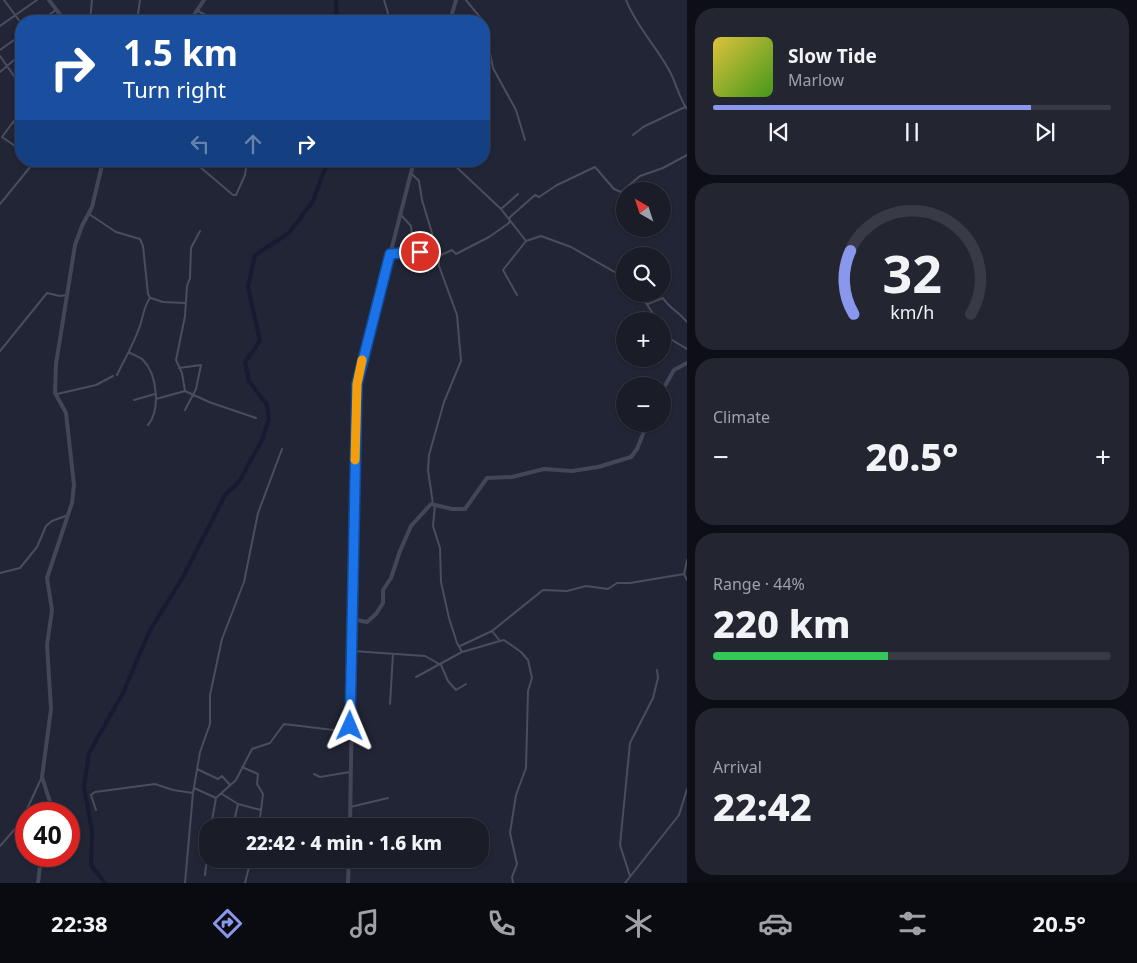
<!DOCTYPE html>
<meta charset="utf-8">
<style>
:root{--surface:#1a1c28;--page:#232530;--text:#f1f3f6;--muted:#9fa1a8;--line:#383a45;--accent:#8998ed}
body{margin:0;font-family:"Noto Sans",sans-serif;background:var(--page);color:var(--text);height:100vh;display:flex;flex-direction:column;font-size:19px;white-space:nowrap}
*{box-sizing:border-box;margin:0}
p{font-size:16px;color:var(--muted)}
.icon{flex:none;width:28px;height:28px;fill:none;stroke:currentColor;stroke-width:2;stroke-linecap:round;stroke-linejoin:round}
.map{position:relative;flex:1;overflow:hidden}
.drawer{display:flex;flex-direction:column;gap:8px;padding:8px;background:#0e0f16;width:450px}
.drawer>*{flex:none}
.banner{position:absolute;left:15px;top:15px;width:475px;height:152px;border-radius:20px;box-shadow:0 1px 4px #0004,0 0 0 1px var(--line);background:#1a4fa0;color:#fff;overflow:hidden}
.needle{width:32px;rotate:321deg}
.buttons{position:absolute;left:616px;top:182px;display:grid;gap:10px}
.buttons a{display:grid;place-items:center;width:55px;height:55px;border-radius:50%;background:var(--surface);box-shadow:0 1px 4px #0004,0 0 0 1px var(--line);font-size:25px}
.speed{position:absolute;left:15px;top:802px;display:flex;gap:10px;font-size:25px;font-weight:700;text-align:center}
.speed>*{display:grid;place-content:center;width:65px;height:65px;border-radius:50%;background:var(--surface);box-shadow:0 1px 4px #0004,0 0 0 1px var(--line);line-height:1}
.speed .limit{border:8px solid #d22;background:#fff;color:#111}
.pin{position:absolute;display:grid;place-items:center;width:42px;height:42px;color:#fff;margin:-21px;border:2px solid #fff;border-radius:50%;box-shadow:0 1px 5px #0007}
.me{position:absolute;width:55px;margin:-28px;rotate:1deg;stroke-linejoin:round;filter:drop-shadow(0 0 4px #0008)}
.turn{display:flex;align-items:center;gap:18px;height:105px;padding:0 25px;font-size:22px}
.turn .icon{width:65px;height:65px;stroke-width:2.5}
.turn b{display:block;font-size:35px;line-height:42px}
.lanes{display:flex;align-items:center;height:48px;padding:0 25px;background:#0003;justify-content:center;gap:25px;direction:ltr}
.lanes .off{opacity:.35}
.big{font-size:38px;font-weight:800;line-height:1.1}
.drawer .widget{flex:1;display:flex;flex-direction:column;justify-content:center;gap:8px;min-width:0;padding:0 18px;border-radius:20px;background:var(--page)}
.drawer .dial{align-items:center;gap:0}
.dial svg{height:130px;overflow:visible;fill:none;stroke:var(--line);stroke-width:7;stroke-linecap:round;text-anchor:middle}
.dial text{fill:var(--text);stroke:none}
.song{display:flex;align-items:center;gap:15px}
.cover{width:60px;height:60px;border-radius:8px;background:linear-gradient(135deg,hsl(50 70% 55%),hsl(100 70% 35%))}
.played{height:5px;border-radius:2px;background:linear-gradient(90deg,var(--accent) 80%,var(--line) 80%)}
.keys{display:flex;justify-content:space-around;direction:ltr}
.heat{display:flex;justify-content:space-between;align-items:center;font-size:28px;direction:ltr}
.charge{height:8px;border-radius:4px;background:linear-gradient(90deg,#34c759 44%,var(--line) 0)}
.trip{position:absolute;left:199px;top:818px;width:290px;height:50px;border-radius:20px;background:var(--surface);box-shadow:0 1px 4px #0004,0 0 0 1px var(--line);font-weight:800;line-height:50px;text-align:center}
.menu{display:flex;height:80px;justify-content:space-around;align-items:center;background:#0a0b10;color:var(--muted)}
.menu .icon{width:35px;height:35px}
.menu .active{color:var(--accent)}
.menu b{font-size:22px;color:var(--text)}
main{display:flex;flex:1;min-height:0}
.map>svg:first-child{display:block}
</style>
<main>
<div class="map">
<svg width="687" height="883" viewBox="0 0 687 883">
<rect width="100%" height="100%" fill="#222535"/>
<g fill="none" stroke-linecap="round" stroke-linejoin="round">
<path stroke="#171b31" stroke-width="4" d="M336 0 337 21
M105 883 91 865 92 832 84 786 89 753 123 693 149 632 183 577 225 495 239 482 262 440 269 419 267 405 249 381 245 362 260 341 248 287 255 255 289 233 313 201 328 161"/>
<path stroke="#4a4d5c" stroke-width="2" d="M4 0 21 23
M384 0 388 13 387 21
M466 0 483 21
M626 0C636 26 656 46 669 70 676 82 679 98 687 109
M198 11 217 21
M40 21 56 10
M90 21 92 0
M129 21H137L140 0
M484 22 493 68 516 110 525 140
M0 26 37 0
M0 50 21 35
M0 56 21 86
M0 72 21 54
M16 78 21 74
M14 121 21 111
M21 128 13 122 2 137 21 150
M633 135 643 127 685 107
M193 161 233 195H236L245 175 247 161
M450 161 501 209 526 241 503 270 517 295
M411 173 419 181 422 200 439 256V266L457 315 461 361 444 402 429 455 428 470 433 504
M0 204 35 161
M501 209 518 194
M89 214 116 232 140 239 143 246 148 294 150 298C143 307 143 320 138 331 132 347 124 360 117 375
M400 214 411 226 414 251
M200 231 191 248 190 278 187 286 185 316 176 360 182 373 185 391 209 402 256 418
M526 241 541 236 571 247 625 278
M391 254 436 251
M439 256 452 250 456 254 489 237 509 223 510 217 535 195 539 197 557 185 595 167 614 189 621 192 640 176 663 168 687 155
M640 294 658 321
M151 298 163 302 185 303
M648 304 663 298C669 308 679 312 687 322
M662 328 672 340 687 349
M0 351 47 293 60 296 67 295
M129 352C133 355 140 357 143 360 157 374 161 409 148 425
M179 368 201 365 196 389 185 410
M57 394 96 385 113 376
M156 399 185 391
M134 400 155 394
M435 505 433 526 440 548 441 582 449 618 457 643 462 652
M687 560 684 574 687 580
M0 573 20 568 37 547 46 526 52 521 68 515
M492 631 500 641 504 640 521 652 528 660 532 678 528 691 526 768 516 795 510 833 517 864 512 877 513 883
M460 646 492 631 543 590 567 591 586 586 608 589 617 583H630L684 574
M353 651 425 656 441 665 448 681 456 690 466 684
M416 677 462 652 500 641
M390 704 393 654
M242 767 258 774 257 784 263 794 259 826
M197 769 218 779 222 776 230 785
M314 774 320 777 350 772
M194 788 216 798
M222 794 238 804 261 810
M350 807 388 798
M96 810 91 795 95 792 155 784 173 790 193 793
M293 819 325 826
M211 826 216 798 236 780 252 749 270 743 284 724 350 732
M233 826 238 804
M0 846 21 822 41 779
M205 875 208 850
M630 876 620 845 630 743 653 698 658 678 657 670
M185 883 193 793 200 752 210 724V695L222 639 244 582 258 513 282 449
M245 883 251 859
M625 883 679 815 687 789"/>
<path stroke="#434658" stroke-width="4" d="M49 0 65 21
M190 21 204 0
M450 21 456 0
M662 391 674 370 687 363
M351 619 367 622 376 614 383 603V590L391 578 400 551 411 526 431 504 452 509H465L487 478 512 477 544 469 572 471 598 467 631 457 637 449 647 424
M54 814 42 777 51 709 47 645 52 610 47 578 72 503 74 485 66 413 55 393 56 364 75 245 82 226 92 207 103 161
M350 826 357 384 414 161
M38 883 40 866 48 856
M348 883 349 859"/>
</g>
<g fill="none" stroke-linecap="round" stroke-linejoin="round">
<defs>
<path id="route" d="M350 726 357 384 390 254 420 252"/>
</defs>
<use href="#route" stroke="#114b97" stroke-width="12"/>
<use href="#route" stroke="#1a73e8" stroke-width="9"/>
<path stroke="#f59e0b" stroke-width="9" d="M355 460 357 384 362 360"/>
</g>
</svg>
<div class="buttons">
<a><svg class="needle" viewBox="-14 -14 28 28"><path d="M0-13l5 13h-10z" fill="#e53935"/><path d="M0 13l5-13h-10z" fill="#9fa1a8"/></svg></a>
<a><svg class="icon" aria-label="search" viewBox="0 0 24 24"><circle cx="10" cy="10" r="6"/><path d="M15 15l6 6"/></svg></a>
<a>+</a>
<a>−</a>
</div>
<div class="speed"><div class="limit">40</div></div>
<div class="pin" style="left:420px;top:252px;background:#d93025"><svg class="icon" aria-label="arrive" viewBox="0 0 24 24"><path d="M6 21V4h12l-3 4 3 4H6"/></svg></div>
<svg class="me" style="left:350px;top:726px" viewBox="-20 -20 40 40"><path d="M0-17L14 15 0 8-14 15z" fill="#1a73e8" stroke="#fff" stroke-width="4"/></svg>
<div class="trip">22:42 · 4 min · 1.6 km</div>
<div class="banner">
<div class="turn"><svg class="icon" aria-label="right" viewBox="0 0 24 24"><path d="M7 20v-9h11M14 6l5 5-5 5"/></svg><div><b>1.5 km</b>Turn right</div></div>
<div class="lanes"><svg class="icon off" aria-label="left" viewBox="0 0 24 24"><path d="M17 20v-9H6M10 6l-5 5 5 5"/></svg><svg class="icon off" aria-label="ahead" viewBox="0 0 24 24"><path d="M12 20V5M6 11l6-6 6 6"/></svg><svg class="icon" aria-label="right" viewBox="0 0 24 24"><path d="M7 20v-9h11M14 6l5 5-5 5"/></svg></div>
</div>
</div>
<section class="drawer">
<div class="widget">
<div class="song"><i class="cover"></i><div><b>Slow Tide</b><p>Marlow</p></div></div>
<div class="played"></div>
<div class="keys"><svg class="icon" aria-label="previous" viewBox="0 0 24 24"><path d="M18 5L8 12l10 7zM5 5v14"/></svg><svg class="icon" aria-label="pause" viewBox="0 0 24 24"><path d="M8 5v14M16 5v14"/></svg><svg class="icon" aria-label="next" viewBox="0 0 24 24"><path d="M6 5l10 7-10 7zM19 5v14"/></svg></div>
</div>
<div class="widget dial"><svg viewBox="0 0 100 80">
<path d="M14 69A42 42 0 1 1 86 69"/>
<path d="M14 69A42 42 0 0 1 12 30" stroke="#8998ed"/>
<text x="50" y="56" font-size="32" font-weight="700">32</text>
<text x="50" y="72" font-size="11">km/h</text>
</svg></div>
<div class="widget"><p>Climate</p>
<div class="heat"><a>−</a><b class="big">20.5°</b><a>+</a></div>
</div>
<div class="widget"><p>Range · 44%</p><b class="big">220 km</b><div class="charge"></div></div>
<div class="widget"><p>Arrival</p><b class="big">22:42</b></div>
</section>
</main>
<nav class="menu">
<b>22:38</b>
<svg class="icon active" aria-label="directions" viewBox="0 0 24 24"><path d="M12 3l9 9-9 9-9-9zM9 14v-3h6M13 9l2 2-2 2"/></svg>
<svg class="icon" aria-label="music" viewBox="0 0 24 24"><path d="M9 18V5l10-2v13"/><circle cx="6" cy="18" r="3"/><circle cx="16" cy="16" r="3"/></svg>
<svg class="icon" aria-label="phone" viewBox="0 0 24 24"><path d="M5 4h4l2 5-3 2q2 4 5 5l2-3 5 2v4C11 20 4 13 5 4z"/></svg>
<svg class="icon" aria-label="climate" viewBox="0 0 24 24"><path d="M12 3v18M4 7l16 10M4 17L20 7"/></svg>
<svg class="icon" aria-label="car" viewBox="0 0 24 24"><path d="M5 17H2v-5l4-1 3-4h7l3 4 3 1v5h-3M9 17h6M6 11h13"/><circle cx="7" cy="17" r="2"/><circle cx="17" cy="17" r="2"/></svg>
<svg class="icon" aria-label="filters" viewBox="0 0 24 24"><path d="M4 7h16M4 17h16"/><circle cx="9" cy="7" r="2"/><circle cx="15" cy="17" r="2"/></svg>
<b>20.5°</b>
</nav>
